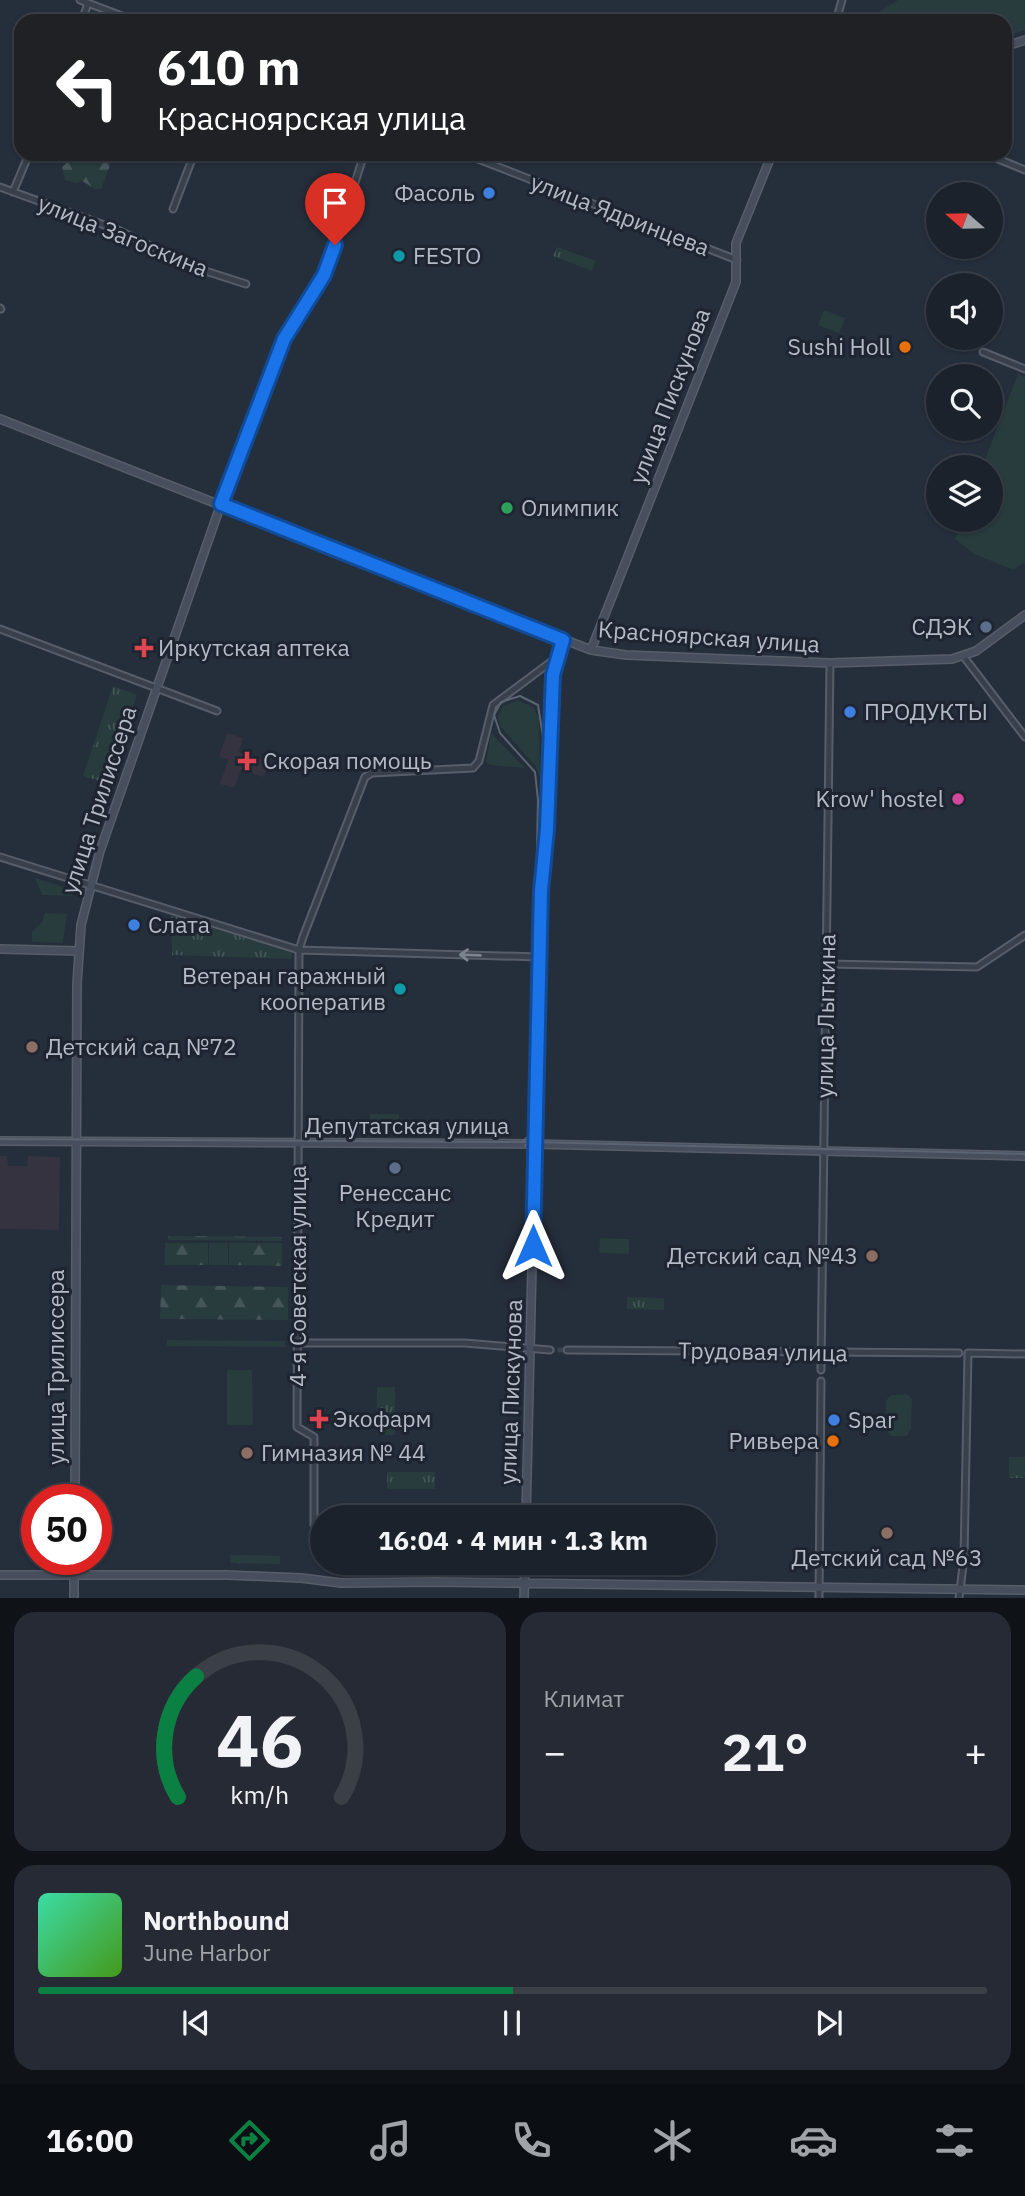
<!DOCTYPE html>
<html lang="ru">
<meta charset="utf-8">
<style>
:root{--surface:#1c222c;--page:#252a34;--text:#f1f3f6;--muted:#a0a4a9;--line:#3a3f48;--accent:#0b8043}
body{margin:0;font-family:"IBM Plex Sans",sans-serif;background:var(--page);color:var(--text);height:100vh;display:flex;flex-direction:column;font-size:26px;white-space:nowrap}
*{box-sizing:border-box;margin:0}
p{font-size:23px;color:var(--muted)}
.icon{flex:none;width:38px;height:38px;fill:none;stroke:currentColor;stroke-width:2;stroke-linecap:round;stroke-linejoin:round}
.map{position:relative;height:1598px;overflow:hidden}
.side{display:flex;flex-direction:column;gap:14px;padding:14px;background:#0f1318;flex:1}
.side>*{flex:none}
.guide{position:absolute;left:14px;top:14px;width:998px;height:147px;border-radius:21px;box-shadow:0 2px 5px #0004,0 0 0 2px var(--line);background:#202124;color:#fff;overflow:hidden}
.needle{width:46px;rotate:290deg}
.tools{position:absolute;left:926px;top:182px;display:grid;gap:14px}
.tools a{display:grid;place-items:center;width:77px;height:77px;border-radius:50%;background:var(--surface);box-shadow:0 2px 5px #0004,0 0 0 2px var(--line);font-size:35px}
.speed{position:absolute;left:21px;top:1484px;display:flex;gap:14px;font-size:35px;font-weight:700;text-align:center}
.speed>*{display:grid;place-content:center;width:91px;height:91px;border-radius:50%;background:var(--surface);box-shadow:0 2px 5px #0004,0 0 0 2px var(--line);line-height:1}
.speed .limit{border:10px solid #d22;background:#fff;color:#111}
.pin{position:absolute;display:grid;place-items:center;width:60px;height:60px;color:#fff;margin:-72px -30px;border-radius:50% 50% 50% 0;rotate:-45deg;box-shadow:0 0 7px #0007}
.pin .icon{rotate:45deg}
.me{position:absolute;width:77px;margin:-38px;rotate:0deg;stroke-linejoin:round;filter:drop-shadow(0 0 5px #0008)}
.turn{display:flex;align-items:center;gap:24px;height:147px;padding:0 28px;font-size:32px}
.turn .icon{width:91px;height:91px;stroke-width:2.5}
.turn b{display:block;font-size:49px;line-height:60px}
.big{font-size:52px;font-weight:800;line-height:1.1}
.side .card{flex:1;display:flex;flex-direction:column;justify-content:center;gap:10px;min-width:0;padding:0 24px;border-radius:21px;background:var(--page)}
.side .dial{align-items:center;gap:0}
.dial svg{height:182px;overflow:visible;fill:none;stroke:var(--line);stroke-width:7;stroke-linecap:round;text-anchor:middle}
.dial text{fill:var(--text);stroke:none}
.song{display:flex;align-items:center;gap:21px}
.cover{width:84px;height:84px;border-radius:10px;background:linear-gradient(135deg,hsl(160 70% 55%),hsl(100 70% 35%))}
.played{height:7px;border-radius:4px;background:linear-gradient(90deg,var(--accent) 50%,var(--line) 50%)}
.keys{display:flex;justify-content:space-around;direction:ltr}
.heat{display:flex;justify-content:space-between;align-items:center;font-size:38px;direction:ltr}
.side .tiles{flex:1;display:grid;gap:14px;grid-template-columns:1fr 1fr}
.card:last-child{grid-column:span 2}
.trip{position:absolute;left:310px;top:1505px;width:406px;height:70px;border-radius:35px;background:var(--surface);box-shadow:0 2px 5px #0004,0 0 0 2px var(--line);font-weight:800;line-height:70px;text-align:center}
.tab-bar{display:flex;height:112px;justify-content:space-around;align-items:center;background:#0b0e12;color:var(--muted)}
.tab-bar .icon{width:49px;height:49px}
.tab-bar .active{color:var(--accent)}
.tab-bar b{font-size:32px;color:var(--text)}
.map>svg:first-child{display:block}
</style>
<div class="map">
<svg width="1025" height="1598" viewBox="0 0 1025 1598">
<defs>
<pattern id="forest-firs" width="22" height="20" patternUnits="userSpaceOnUse" patternTransform="scale(1.75)"><rect width="22" height="20" fill="#283b3d"/><path d="M5 1l3.5 6h-7zM16 11l3.5 6h-7z" fill="#455558"/></pattern>
<pattern id="park-tufts" width="24" height="20" patternUnits="userSpaceOnUse" patternTransform="scale(1.75)"><rect width="24" height="20" fill="#283b3d"/><path d="M3 7l-1-3M5 7V3M7 7l1-3M15 17l-1-3M17 17v-4M19 17l1-3" fill="none" stroke="#455558"/></pattern>
</defs>
<rect width="100%" height="100%" fill="#252e3b"/>
<path fill="#353340" d="M227 733 243 738 239 752 269 762 264 777 241 770 234 788 220 784 228 760 219 757Z
M0 1156H7L8 1166H27L28 1156 60 1157 59 1230 0 1229Z"/>
<path fill="#283b3d" d="M898 0H1025V30L1005 37 1004 21H864Z
M1018 374 1025 377V562L1014 570 974 554 955 539 962 520H990V467H982Z
M518 700 533 707 539 718 540 777 536 767 500 726 498 717 502 707Z
M491 733 525 768 490 765 486 762Z
M35 878 73 890 72 896 42 895Z
M45 913 67 914 63 943 32 942V932L42 922Z
M370 1114H399V1126H370Z
M600 1238 629 1239V1254L599 1253Z
M209 1243H228V1265H209Z
M167 1340 285 1341V1347L167 1346Z
M227 1370H252L253 1425H227Z
M907 1394 912 1399 911 1429 907 1436H891L886 1430V1400L892 1395Z"/>
<path fill="url(#forest-firs)" d="M76 154H111L113 158 101 189H95L82 181 76 183 65 180 62 167Z
M168 1236 282 1237V1241L168 1240Z
M165 1243H208V1265H165Z
M229 1243H282V1266L229 1265Z
M161 1285 288 1287V1320L160 1319Z"/>
<path fill="url(#park-tufts)" d="M557 247 596 261 592 271 553 256Z
M824 310 845 318 839 333 818 325Z
M113 686 137 695 107 783 83 776Z
M171 915 292 952V959L172 955Z
M627 1297 664 1298V1310L627 1309Z
M377 1387H395V1435H377Z
M1009 1457H1025V1478H1009Z
M387 1472H435V1489H387Z
M230 1555 280 1556V1564L230 1563Z"/>
<g fill="none" stroke-linecap="round" stroke-linejoin="round">
<path stroke="#3a4350" stroke-width="5" stroke-dasharray="5 2.5" stroke-linecap="butt" d="M550 1350H567"/>
<defs>
<path id="street" d="M80 0 135 21
M82 21 88 3
M836 21 842 0
M465 154 737 260
M986 154 1025 170
M0 187 118 230 196 268 246 284
M13 192 29 154
M173 209 194 154
M0 308 1 309
M983 352 1025 369
M221 504 284 339 329 266 364 154
M0 629 217 711
M964 657 1025 737
M0 857 299 950 539 957
M827 964 977 967 1025 935
M298 1343H465L550 1350
M567 1350 959 1353
M821 1370 830 663
M314 1525V1437L297 1427 299 950 303 937 365 777 372 773 473 768 479 761 493 705 556 658
M819 1598 821 1381
M959 1598 964 1558 968 1353 1025 1354"/>
<path id="secondary" d="M1004 47 1025 40
M0 419 591 650 626 655 830 663 952 659 976 651 1025 615
M591 650 736 282V243L772 154
M0 949 78 951
M0 1141 534 1144 1025 1156
M75 1500 77 984 81 925 100 851 221 504
M526 1517 541 891 547 829 553 675 563 640
M0 1575H227L301 1578 341 1583 436 1582 1025 1590
M74 1598V1559
M524 1598 525 1563"/>
</defs>
<use href="#street" stroke="#575e69" stroke-width="9"/>
<use href="#secondary" stroke="#575e69" stroke-width="10"/>
<use href="#street" stroke="#38404b" stroke-width="5"/>
<use href="#secondary" stroke="#474f5e" stroke-width="7"/>
<path stroke="#5b6472" stroke-width="2" d="M0 1139 532 1142 1025 1154
M522 1142 531 1134 538 800 535 772 500 733 494 715 501 702 520 696 538 705 543 737 536 1134 525 1146"/>
</g>
<defs><path id="oneway-shaft" d="M-6 0H5M1.5-3L5.5 0L1.5 3" fill="none" stroke-width="1.6" stroke-linecap="round" stroke-linejoin="round" transform="scale(1.75)"/></defs>
<use stroke="#7c848f" href="#oneway-shaft" transform="translate(470 955) rotate(-178)"/>
<g fill="none" stroke-linecap="round" stroke-linejoin="round">
<defs>
<path id="route" d="M335 245 324 275 284 339 221 504 563 640 553 675 547 829 541 891 533 1246"/>
</defs>
<use href="#route" stroke="#114b97" stroke-width="18"/>
<use href="#route" stroke="#1a73e8" stroke-width="12"/>
</g>
<g fill="#3f7fe0" stroke="#1e2530" stroke-width="2.5">
<circle cx="489" cy="193" r="7"/>
<circle cx="850" cy="712" r="7"/>
<circle cx="134" cy="925" r="7"/>
<circle cx="834" cy="1420" r="7"/>
</g>
<g fill="#0f9aa8" stroke="#1e2530" stroke-width="2.5">
<circle cx="399" cy="256" r="7"/>
<circle cx="400" cy="989" r="7"/>
</g>
<g fill="#e8710a" stroke="#1e2530" stroke-width="2.5">
<circle cx="905" cy="347" r="7"/>
<circle cx="833" cy="1441" r="7"/>
</g>
<circle fill="#2e9e5b" stroke="#1e2530" stroke-width="2.5" cx="507" cy="508" r="7"/>
<g fill="#5c6f8a" stroke="#1e2530" stroke-width="2.5">
<circle cx="986" cy="627" r="7"/>
<circle cx="395" cy="1168" r="7"/>
</g>
<g fill="#e0444e" stroke="#1e2530" stroke-width="2.5">
<path d="M140.5 637.5h7v7h7v7h-7v7h-7v-7h-7v-7h7z"/>
<path d="M243.5 750.5h7v7h7v7h-7v7h-7v-7h-7v-7h7z"/>
<path d="M315.5 1408.5h7v7h7v7h-7v7h-7v-7h-7v-7h7z"/>
</g>
<circle fill="#d1479c" stroke="#1e2530" stroke-width="2.5" cx="958" cy="799" r="7"/>
<g fill="#8d6e63" stroke="#1e2530" stroke-width="2.5">
<circle cx="32" cy="1047" r="7"/>
<circle cx="872" cy="1256" r="7"/>
<circle cx="247" cy="1453" r="7"/>
<circle cx="887" cy="1533" r="7"/>
</g>
<g text-anchor="middle" stroke-width="6" stroke-linejoin="round" paint-order="stroke">
<g font-size="23" fill="#b4bbc7" stroke="#1e2530" text-anchor="start">
<text x="475" y="201" text-anchor="end">Фасоль</text>
<text x="413" y="264">FESTO</text>
<text x="891" y="355" text-anchor="end">Sushi Holl</text>
<text x="521" y="516">Олимпик</text>
<text x="972" y="635" text-anchor="end">СДЭК</text>
<text x="158" y="656">Иркутская аптека</text>
<text x="864" y="720">ПРОДУКТЫ</text>
<text x="263" y="769">Скорая помощь</text>
<text x="944" y="807" text-anchor="end">Krow' hostel</text>
<text x="148" y="933">Слата</text>
<text x="386" y="984" text-anchor="end">Ветеран гаражный<tspan x="386" dy="26">кооператив</tspan></text>
<text x="46" y="1055">Детский сад №72</text>
<text x="395" y="1201" text-anchor="middle">Ренессанс<tspan x="395" dy="26">Кредит</tspan></text>
<text x="858" y="1264" text-anchor="end">Детский сад №43</text>
<text x="333" y="1427">Экофарм</text>
<text x="848" y="1428">Spar</text>
<text x="819" y="1449" text-anchor="end">Ривьера</text>
<text x="261" y="1461">Гимназия № 44</text>
<text x="887" y="1566" text-anchor="middle">Детский сад №63</text>
</g>
<g font-size="23" fill="#b4bbc7" stroke="#1e2530">
<text transform="translate(620 215) rotate(21)" y="8">улица Ядринцева</text>
<text transform="translate(123 236) rotate(22)" y="8">улица Загоскина</text>
<text transform="translate(670 396) rotate(-69)" y="8">улица Пискунова</text>
<text transform="translate(709 637) rotate(4)" y="8">Красноярская улица</text>
<text transform="translate(99 800) rotate(-72)" y="8">улица Трилиссера</text>
<text transform="translate(826 1016) rotate(-89)" y="8">улица Лыткина</text>
<text x="407" y="1134">Депутатская улица</text>
<text transform="translate(298 1276) rotate(-90)" y="8">4-я Советская улица</text>
<text transform="translate(763 1352) rotate(1)" y="8">Трудовая улица</text>
<text transform="translate(56 1367) rotate(-90)" y="8">улица Трилиссера</text>
<text transform="translate(511 1392) rotate(-88)" y="8">улица Пискунова</text>
</g>
</g>
</svg>
<div class="tools">
<a><svg class="needle" viewBox="-14 -14 28 28"><path d="M0-13l5 13h-10z" fill="#e53935"/><path d="M0 13l5-13h-10z" fill="#a0a4a9"/></svg></a>
<a><svg class="icon" aria-label="sound" viewBox="0 0 24 24"><path d="M4 9h4l5-4v14l-5-4H4zM17 9q2 3 0 6"/></svg></a>
<a><svg class="icon" aria-label="search" viewBox="0 0 24 24"><circle cx="10" cy="10" r="6"/><path d="M15 15l6 6"/></svg></a>
<a><svg class="icon" aria-label="layers" viewBox="0 0 24 24"><path d="M12 4l9 5-9 5-9-5zM3 14l9 5 9-5"/></svg></a>
</div>
<div class="speed"><div class="limit">50</div></div>
<div class="pin" style="left:335px;top:245px;background:#d93025"><svg class="icon" aria-label="arrive" viewBox="0 0 24 24"><path d="M6 21V4h12l-3 4 3 4H6"/></svg></div>
<svg class="me" style="left:533px;top:1246px" viewBox="-20 -20 40 40"><path d="M0-17L14 15 0 8-14 15z" fill="#1a73e8" stroke="#fff" stroke-width="4"/></svg>
<div class="trip">16:04 · 4 мин · 1.3 km</div>
<div class="guide">
<div class="turn"><svg class="icon" aria-label="left" viewBox="0 0 24 24"><path d="M17 20v-9H6M10 6l-5 5 5 5"/></svg><div><b>610 m</b>Красноярская улица</div></div>
</div>
</div>
<section class="side">
<div class="tiles">
<div class="card dial"><svg viewBox="0 0 100 80">
<path d="M14 69A42 42 0 1 1 86 69"/>
<path d="M14 69A42 42 0 0 1 22 16" stroke="#0b8043"/>
<text x="50" y="56" font-size="32" font-weight="700">46</text>
<text x="50" y="72" font-size="11">km/h</text>
</svg></div>
<div class="card"><p>Климат</p>
<div class="heat"><a>−</a><b class="big">21°</b><a>+</a></div>
</div>
<div class="card">
<div class="song"><i class="cover"></i><div><b>Northbound</b><p>June Harbor</p></div></div>
<div class="played"></div>
<div class="keys"><svg class="icon" aria-label="previous" viewBox="0 0 24 24"><path d="M18 5L8 12l10 7zM5 5v14"/></svg><svg class="icon" aria-label="pause" viewBox="0 0 24 24"><path d="M8 5v14M16 5v14"/></svg><svg class="icon" aria-label="next" viewBox="0 0 24 24"><path d="M6 5l10 7-10 7zM19 5v14"/></svg></div>
</div>
</div>
</section>
<nav class="tab-bar">
<b>16:00</b>
<svg class="icon active" aria-label="directions" viewBox="0 0 24 24"><path d="M12 3l9 9-9 9-9-9zM9 14v-3h6M13 9l2 2-2 2"/></svg>
<svg class="icon" aria-label="music" viewBox="0 0 24 24"><path d="M9 18V5l10-2v13"/><circle cx="6" cy="18" r="3"/><circle cx="16" cy="16" r="3"/></svg>
<svg class="icon" aria-label="phone" viewBox="0 0 24 24"><path d="M5 4h4l2 5-3 2q2 4 5 5l2-3 5 2v4C11 20 4 13 5 4z"/></svg>
<svg class="icon" aria-label="climate" viewBox="0 0 24 24"><path d="M12 3v18M4 7l16 10M4 17L20 7"/></svg>
<svg class="icon" aria-label="car" viewBox="0 0 24 24"><path d="M5 17H2v-5l4-1 3-4h7l3 4 3 1v5h-3M9 17h6M6 11h13"/><circle cx="7" cy="17" r="2"/><circle cx="17" cy="17" r="2"/></svg>
<svg class="icon" aria-label="filters" viewBox="0 0 24 24"><path d="M4 7h16M4 17h16"/><circle cx="9" cy="7" r="2"/><circle cx="15" cy="17" r="2"/></svg>
</nav>
